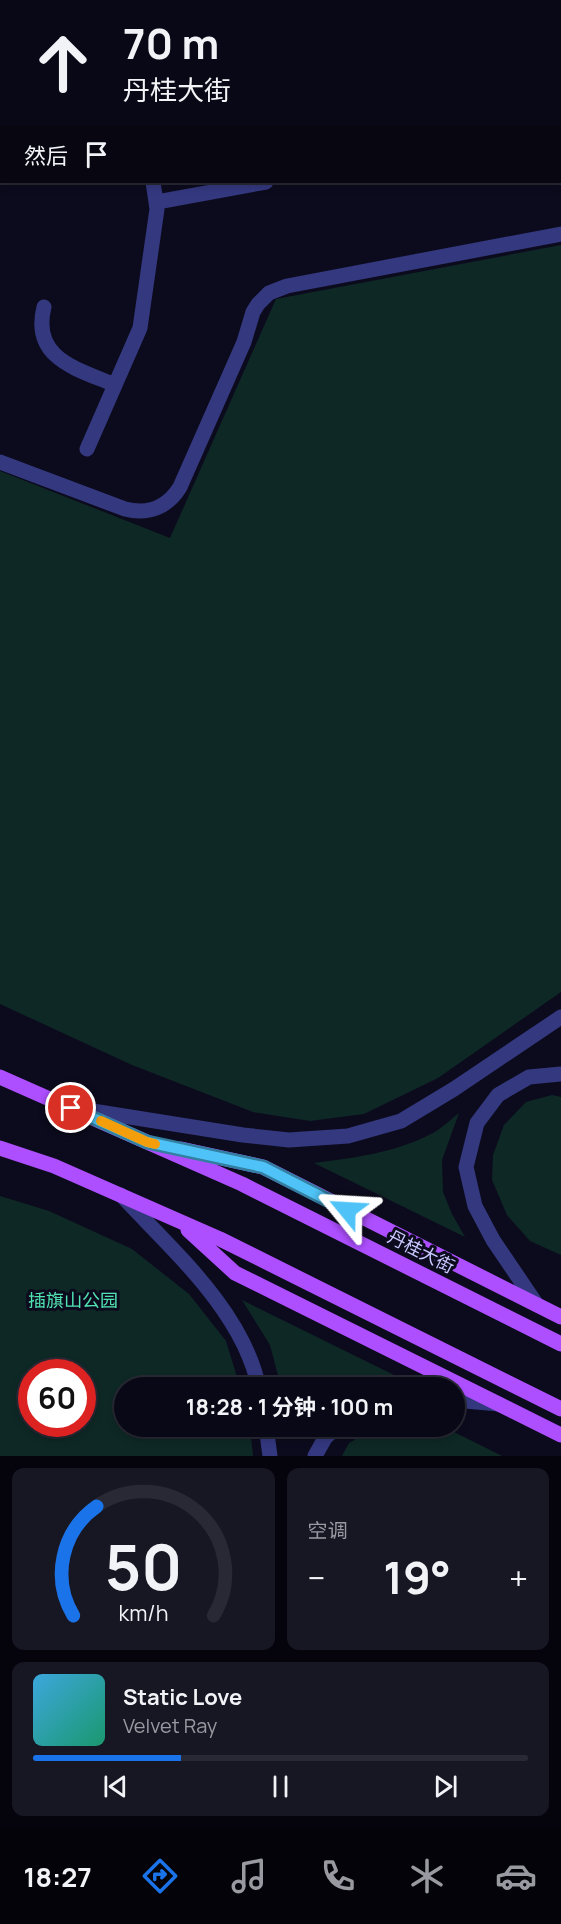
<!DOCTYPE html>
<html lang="zh">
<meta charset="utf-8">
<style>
:root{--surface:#090816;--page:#171623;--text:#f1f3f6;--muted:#999aa1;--line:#292935;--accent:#1a73e8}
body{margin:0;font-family:Manrope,"Noto Sans SC",sans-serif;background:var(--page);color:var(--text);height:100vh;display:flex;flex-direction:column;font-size:22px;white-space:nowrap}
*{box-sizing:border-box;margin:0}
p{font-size:20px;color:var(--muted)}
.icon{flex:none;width:33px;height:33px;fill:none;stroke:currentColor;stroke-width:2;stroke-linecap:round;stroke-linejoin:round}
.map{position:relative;height:1456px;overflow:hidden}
.drawer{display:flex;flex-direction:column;gap:12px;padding:12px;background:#05040c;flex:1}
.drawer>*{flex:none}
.top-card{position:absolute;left:0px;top:0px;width:561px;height:183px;box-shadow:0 3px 9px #0003,0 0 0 2px var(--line);background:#090816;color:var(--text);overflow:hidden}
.speed{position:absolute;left:18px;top:1359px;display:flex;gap:12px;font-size:30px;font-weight:700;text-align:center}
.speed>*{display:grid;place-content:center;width:78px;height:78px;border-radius:50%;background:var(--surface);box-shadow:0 3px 9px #0003,0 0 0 2px var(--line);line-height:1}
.speed .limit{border:9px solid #d22;background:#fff;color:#111}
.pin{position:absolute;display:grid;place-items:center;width:51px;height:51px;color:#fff;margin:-26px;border:3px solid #fff;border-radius:50%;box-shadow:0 2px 6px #0007}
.me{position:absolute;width:66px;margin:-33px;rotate:297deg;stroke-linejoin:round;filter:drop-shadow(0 0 4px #0008)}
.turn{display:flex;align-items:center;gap:21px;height:126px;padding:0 24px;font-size:27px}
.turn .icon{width:78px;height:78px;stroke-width:2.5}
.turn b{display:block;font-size:42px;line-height:51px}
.then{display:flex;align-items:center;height:57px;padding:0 24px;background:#0003;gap:12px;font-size:22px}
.big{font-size:45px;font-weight:700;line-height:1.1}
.drawer .card{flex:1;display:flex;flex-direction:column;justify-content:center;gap:9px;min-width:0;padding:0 21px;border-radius:12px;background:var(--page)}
.drawer .dial{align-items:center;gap:0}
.dial svg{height:156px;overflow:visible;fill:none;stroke:var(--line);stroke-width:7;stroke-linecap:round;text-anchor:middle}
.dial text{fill:var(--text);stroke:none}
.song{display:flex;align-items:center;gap:18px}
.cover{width:72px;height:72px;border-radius:9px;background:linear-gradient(135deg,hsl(200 70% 55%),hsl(160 70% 35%))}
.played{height:6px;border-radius:3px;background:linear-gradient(90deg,var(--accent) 30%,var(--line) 30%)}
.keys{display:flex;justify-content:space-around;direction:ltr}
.heat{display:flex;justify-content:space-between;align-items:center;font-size:33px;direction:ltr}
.drawer .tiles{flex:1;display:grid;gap:12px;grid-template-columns:1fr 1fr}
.card:last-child{grid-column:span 2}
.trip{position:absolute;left:114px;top:1377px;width:351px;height:60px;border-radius:30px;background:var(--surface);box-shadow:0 3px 9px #0003,0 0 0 2px var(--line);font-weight:700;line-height:60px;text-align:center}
.tabs{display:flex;height:96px;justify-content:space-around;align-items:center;background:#040309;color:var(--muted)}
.tabs .icon{width:42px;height:42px}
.tabs .selected{color:var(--accent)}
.tabs b{font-size:27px;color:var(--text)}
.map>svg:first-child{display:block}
</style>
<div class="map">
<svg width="561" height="1456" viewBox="0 0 561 1456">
<rect width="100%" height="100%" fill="#0c0b1e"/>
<path fill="#0e2825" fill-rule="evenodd" d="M561 245V992L438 1078 364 1114 310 1121 253 1112 132 1065 0 1004V471L170 538 276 299Z
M552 1095 561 1097V1255L530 1241 507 1215 492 1180 493 1155 504 1125 526 1102Z
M459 1113 442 1160 443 1192 452 1214 465 1237 314 1163C353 1158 393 1153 429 1135 440 1130 450 1120 459 1113Z
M0 1196 49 1211 132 1249 189 1294 226 1341 240 1387 124 1388V1426L250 1427 253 1456H0ZM32 1372H82V1424H32Z
M242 1300 396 1376 359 1387H281L270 1345Z
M379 1426 446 1428 502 1456H342L349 1443Z"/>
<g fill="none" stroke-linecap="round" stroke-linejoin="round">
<path stroke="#34387f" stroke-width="15" d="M326 0 330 2
M61 2 62 0
M181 2V0
M461 2V0
M560 19 561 15
M560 100 561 101
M0 164 2 160
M157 202 266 182
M44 307C31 359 78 369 115 385
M87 449 140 328 157 209 153 182
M0 462 125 509C148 515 167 508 180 487L244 342 253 312 258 304 269 293 287 286 561 234
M80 1109 243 1135 289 1140 348 1136 401 1121 454 1089 561 1017
M121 1195C173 1251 243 1311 259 1388
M537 1305 493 1240 475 1206 466 1167 477 1123 498 1095 529 1077 561 1074
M454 1400 499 1404
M266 1426 270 1456
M315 1456 325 1438 338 1426"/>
<path stroke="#ad4fff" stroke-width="15" d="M0 1077 242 1184 561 1344
M0 1148 54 1166 220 1239 561 1409
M181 1149 263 1167 561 1317
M188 1230 235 1273 561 1435"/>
</g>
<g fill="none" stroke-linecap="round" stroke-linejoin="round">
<defs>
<path id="route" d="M71 1108 147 1142 263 1167 347 1210"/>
</defs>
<use href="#route" stroke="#337fa1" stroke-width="15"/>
<use href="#route" stroke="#4fc3f7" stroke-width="10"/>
<path stroke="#f59e0b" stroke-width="10" d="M101 1121 147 1142 155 1144"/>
</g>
<g text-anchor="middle" stroke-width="6" stroke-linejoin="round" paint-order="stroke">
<g font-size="18" fill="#c9c8ff" stroke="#0c0b1e">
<text transform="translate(421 1252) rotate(27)" y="6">丹桂大街</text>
</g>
<g font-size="18" fill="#50e3b1" stroke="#0c0b1e">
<text x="73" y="1307">插旗山公园</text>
</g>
</g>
</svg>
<div class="speed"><div class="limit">60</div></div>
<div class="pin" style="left:71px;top:1108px;background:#d93025"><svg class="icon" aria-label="arrive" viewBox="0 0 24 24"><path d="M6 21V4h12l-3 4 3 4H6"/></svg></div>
<svg class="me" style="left:347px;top:1210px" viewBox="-20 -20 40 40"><path d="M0-17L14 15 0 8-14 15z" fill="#4fc3f7" stroke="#fff" stroke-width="4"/></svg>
<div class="trip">18:28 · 1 分钟 · 100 m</div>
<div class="top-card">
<div class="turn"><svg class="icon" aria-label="ahead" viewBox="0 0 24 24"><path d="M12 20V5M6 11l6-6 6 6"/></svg><div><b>70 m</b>丹桂大街</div></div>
<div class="then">然后<svg class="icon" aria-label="arrive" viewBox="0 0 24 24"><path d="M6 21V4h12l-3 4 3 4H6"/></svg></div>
</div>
</div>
<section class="drawer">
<div class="tiles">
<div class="card dial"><svg viewBox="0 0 100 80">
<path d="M14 69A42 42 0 1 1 86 69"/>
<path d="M14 69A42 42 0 0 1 26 13" stroke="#1a73e8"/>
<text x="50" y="56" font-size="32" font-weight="700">50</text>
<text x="50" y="72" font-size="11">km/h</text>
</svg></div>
<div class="card"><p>空调</p>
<div class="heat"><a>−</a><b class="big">19°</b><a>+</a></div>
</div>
<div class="card">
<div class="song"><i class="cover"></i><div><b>Static Love</b><p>Velvet Ray</p></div></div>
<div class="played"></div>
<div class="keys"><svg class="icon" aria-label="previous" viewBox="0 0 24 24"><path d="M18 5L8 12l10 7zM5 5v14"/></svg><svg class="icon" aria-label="pause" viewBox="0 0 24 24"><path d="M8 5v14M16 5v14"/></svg><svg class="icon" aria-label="next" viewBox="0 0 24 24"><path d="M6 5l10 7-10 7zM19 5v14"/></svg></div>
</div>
</div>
</section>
<nav class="tabs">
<b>18:27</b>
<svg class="icon selected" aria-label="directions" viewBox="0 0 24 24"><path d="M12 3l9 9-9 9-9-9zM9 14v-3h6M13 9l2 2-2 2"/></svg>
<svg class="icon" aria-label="music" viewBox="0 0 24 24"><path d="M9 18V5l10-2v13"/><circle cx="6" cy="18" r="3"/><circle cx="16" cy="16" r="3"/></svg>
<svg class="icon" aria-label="phone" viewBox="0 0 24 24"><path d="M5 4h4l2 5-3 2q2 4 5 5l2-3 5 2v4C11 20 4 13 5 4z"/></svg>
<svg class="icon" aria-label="climate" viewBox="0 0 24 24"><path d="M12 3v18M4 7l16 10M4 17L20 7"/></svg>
<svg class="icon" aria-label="car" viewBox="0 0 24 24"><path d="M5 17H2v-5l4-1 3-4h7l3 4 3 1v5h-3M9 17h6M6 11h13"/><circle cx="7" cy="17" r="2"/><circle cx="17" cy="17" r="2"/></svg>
</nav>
